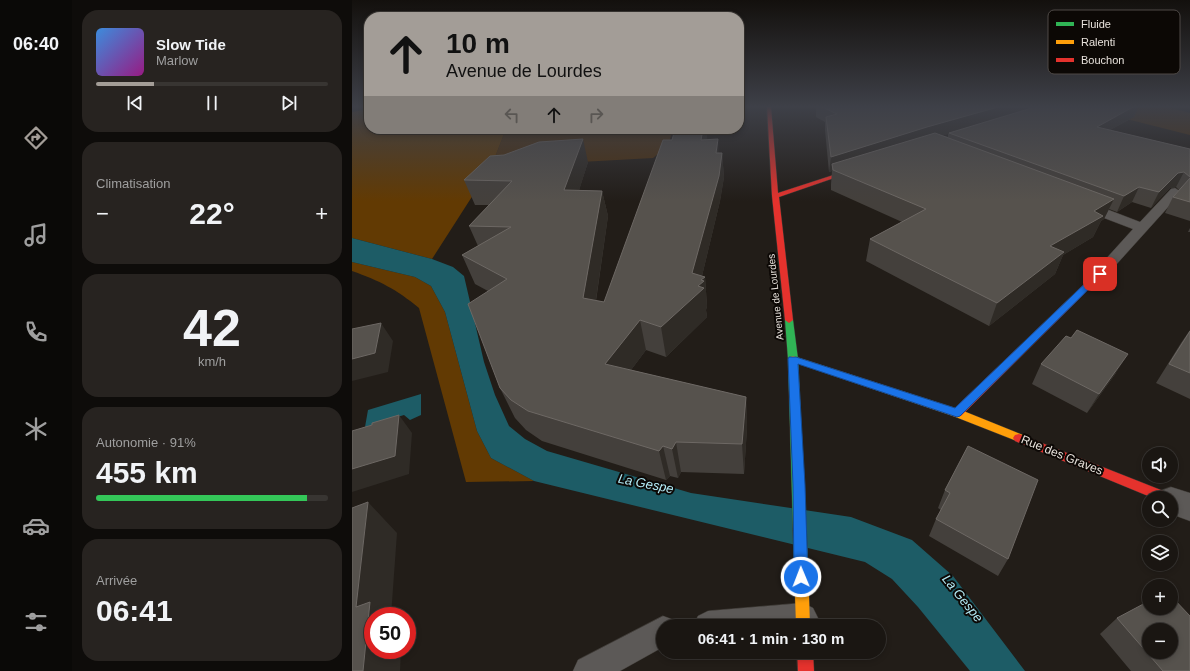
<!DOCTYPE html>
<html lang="fr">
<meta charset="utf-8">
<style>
:root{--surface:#1a1612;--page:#272320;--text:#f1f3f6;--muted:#9f9f9f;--line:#383532;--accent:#a39d97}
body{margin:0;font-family:Arial,sans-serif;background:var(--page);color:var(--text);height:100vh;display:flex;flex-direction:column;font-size:15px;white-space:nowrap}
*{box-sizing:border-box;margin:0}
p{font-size:13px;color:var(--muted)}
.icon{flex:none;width:22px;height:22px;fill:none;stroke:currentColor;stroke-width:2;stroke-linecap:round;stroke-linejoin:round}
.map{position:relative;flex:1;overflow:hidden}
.drawer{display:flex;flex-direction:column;gap:10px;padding:10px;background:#0e0c0a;width:280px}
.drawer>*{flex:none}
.hud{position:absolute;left:12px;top:12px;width:380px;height:122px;border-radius:16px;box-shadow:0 2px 6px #0003,0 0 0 1px var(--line);background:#a39d97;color:#111;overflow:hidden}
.fabs{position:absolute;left:790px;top:447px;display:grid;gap:8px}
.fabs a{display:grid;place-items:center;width:36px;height:36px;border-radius:50%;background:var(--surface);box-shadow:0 2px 6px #0003,0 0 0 1px var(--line);font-size:20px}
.speed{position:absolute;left:12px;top:607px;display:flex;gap:8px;font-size:20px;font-weight:700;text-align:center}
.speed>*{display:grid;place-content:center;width:52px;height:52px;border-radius:50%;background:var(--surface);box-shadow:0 2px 6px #0003,0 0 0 1px var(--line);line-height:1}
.speed .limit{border:6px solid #d22;background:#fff;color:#111}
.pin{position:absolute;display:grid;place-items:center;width:34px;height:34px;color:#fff;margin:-17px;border-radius:8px;box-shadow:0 2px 6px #0006}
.me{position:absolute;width:44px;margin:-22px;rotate:359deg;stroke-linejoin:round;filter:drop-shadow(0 0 3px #0008)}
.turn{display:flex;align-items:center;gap:14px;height:84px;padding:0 16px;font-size:18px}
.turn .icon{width:52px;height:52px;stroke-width:2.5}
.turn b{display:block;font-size:28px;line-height:34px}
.lanes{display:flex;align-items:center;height:38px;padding:0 16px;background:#0003;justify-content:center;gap:20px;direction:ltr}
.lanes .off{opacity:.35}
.big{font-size:30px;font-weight:600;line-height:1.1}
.drawer .card{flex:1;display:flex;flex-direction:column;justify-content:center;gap:6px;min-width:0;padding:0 14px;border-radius:16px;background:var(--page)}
.drawer .dial{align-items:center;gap:0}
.dial b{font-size:52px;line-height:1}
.song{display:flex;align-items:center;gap:12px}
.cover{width:48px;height:48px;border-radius:6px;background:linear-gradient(135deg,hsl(210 70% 55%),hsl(310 70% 35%))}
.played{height:4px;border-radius:2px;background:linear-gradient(90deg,var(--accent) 25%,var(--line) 25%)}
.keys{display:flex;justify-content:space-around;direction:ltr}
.heat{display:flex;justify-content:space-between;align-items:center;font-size:22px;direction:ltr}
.charge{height:6px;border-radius:3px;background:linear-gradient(90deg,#34c759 91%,var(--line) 0)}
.trip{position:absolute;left:304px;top:619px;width:230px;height:40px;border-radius:20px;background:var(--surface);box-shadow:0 2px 6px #0003,0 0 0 1px var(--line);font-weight:600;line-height:40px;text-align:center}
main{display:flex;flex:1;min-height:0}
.tab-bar{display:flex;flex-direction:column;width:72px;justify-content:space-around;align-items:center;background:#0a0907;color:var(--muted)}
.tab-bar .icon{width:28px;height:28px}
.tab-bar .active{color:var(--accent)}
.tab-bar b{font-size:18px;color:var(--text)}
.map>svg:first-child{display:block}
</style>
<main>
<nav class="tab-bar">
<b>06:40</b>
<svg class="icon active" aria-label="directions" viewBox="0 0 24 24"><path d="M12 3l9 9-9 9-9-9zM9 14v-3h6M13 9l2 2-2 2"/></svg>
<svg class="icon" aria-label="music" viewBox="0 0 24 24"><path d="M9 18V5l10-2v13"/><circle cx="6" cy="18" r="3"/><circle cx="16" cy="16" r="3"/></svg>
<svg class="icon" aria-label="phone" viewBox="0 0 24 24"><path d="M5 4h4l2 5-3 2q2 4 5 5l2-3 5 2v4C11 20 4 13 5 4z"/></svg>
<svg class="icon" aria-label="climate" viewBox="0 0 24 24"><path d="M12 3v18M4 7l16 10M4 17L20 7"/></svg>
<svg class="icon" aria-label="car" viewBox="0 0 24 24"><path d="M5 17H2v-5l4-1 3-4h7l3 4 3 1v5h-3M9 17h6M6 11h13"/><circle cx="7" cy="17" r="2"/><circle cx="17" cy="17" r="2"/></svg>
<svg class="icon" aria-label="filters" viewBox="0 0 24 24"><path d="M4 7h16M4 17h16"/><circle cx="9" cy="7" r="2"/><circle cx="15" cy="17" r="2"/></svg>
</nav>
<section class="drawer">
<div class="card">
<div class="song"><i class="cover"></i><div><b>Slow Tide</b><p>Marlow</p></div></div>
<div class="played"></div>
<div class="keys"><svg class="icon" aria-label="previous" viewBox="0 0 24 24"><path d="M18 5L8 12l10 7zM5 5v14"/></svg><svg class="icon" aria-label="pause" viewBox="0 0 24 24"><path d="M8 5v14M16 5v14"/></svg><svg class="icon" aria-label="next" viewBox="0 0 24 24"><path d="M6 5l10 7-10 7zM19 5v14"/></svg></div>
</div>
<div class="card"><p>Climatisation</p>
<div class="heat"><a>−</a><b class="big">22°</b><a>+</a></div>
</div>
<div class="card dial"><b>42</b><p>km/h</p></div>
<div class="card"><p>Autonomie · 91%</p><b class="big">455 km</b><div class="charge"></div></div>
<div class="card"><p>Arrivée</p><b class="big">06:41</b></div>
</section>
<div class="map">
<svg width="838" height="671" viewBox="0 0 838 671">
<rect width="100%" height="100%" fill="#221d18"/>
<path fill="#4c2f0d" d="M727 107H815L838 113V135Z
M154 129H321L316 146 301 158 139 167Z"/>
<path fill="#623a03" d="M17 109V129H154L139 167 80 259 0 238V112Z
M0 262 63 277 79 286 93 312 125 431 139 458 182 481 114 482 67 308C44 289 28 281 0 271Z"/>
<path fill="#1d5c66" d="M0 238 80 259 101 267 112 276 132 362 143 395 157 426 173 439 195 451 339 493 499 517 560 540 601 576 673 671H618L566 607 540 579 513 562 182 481 139 458 125 431 93 312 79 286 63 277 0 262Z
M69 394V415L58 420 52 415 13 427 16 410Z"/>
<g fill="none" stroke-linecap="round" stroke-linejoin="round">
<defs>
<path id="lane" d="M823 188 829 192 827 195 753 277H743L740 274 743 271 781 229 726 208 725 205 726 202H736L788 222 819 189Z
M451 603 461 608 466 618 462 626H341L346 616 356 611Z
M311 616 322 620 324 626H311V647L268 671H221L226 660Z"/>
<path id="street" d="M819 487 838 493V521L819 514V498H805L808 491Z"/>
<path id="fast" d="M437 317 441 320 446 359 456 565 454 570 449 572 444 570 442 565 436 359 433 320Z"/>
<path id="slow" d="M441 356 609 410 671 435 673 438 671 441 667 442 601 416 438 361 436 359 438 357Z
M449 558 454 560 456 565 458 626H444L442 565 444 560Z"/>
<path id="jam" d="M415 107H419L426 193 506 167 511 168 427 197 441 320 437 323 433 320 420 196Z
M745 272H751L752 274 609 416 605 417 601 416 600 413 601 410Z
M667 434 819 494 821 498 819 502V498H801L663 441 661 438 663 435Z
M445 652H461L462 671H446Z"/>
</defs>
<use href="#lane" stroke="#3d3934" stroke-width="1"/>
<use href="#street" stroke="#3d3934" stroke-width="1"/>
<use href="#fast" stroke="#3d3934" stroke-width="1"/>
<use href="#slow" stroke="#3d3934" stroke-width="1"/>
<use href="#jam" stroke="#3d3934" stroke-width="1"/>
<use href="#lane" fill="#5c5957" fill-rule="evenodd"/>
<use href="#street" fill="#5c5957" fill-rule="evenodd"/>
<use href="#fast" fill="#30b455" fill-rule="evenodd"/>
<use href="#slow" fill="#ff9f0a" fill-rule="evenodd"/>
<use href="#jam" fill="#e5322d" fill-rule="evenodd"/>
</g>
<path fill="#44403c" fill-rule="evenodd" d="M464 107H786L782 117 758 130 838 149V221L813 213 821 197 827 190 824 187 818 188 799 208 780 202 765 212 757 209 752 219 749 221 741 237 711 255 703 274 637 326 514 261 518 239 550 222 479 190V184L480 171 477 172 473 130V122L464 117ZM596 134V137L590 135Z
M323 129H356L354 140 367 153H370L372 177 368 201 350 276 353 277 355 306 354 310 355 317 314 357 294 350 279 370 394 397 395 428 392 474 329 472 326 478 318 476 314 480 190 441 174 430 163 418 148 388 136 291 123 284 110 255 126 246 117 226 137 205H123L112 180 152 155 236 162 227 190 250 191 256 216 244 301 252 302 320 140Z
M838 228V232H836Z
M838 330V399L804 383 829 343Z
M689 364 764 373 735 413 680 384Z
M616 446 656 559 646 576 577 536 584 519 589 510 586 508 593 490Z
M765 618 838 671H779L748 634Z"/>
<path fill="#2f2b26" d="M646 107H686L597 133 596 134 573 141 480 164V171L477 172 479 157 575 127Z
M781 107H786L782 117 739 140 745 127Z
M351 129H356L351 163 349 140Z
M231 139 236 162 219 216 212 190Z
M366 139 367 162 364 153Z
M370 153 372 177 368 201 349 280 353 277 355 306 354 310 355 317 314 357 309 327 340 273Z
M832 172 824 187 818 188 799 208 807 192 826 173Z
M787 187 780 202 765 212 772 196Z
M250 191 256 216 240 327 231 298Z
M762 199 752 219 749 221 741 237 711 255 703 274 637 326 645 303 698 246 742 211Z
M288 320 294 350 261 394 253 364Z
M29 323 41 341 36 372 0 381V359Z
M776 354 764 373 735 413 747 394Z
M394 397 395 428 392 474 390 444Z
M47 415 60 433 57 474 0 492V469Z
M324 442 329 472 326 478 320 449Z
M311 446 318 476 314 480 307 451Z
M16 502 45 533 39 616H21V650H49L48 671H11L4 607Z"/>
<path fill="#56524d" stroke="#6d6864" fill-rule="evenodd" d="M470 107H646L575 127 479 157 474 117 485 114Z
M683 107H781L745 127 838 149V177L832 172 826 173 807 192 787 187 772 196 597 133Z
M323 129H351L349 140 366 139 364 153H370L367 176 340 273 353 277 349 280 352 281 346 286 352 288 309 327 288 320 253 364 394 397 390 444 324 442 320 449 311 446 307 451 176 411 159 400 148 388 116 304 155 279 110 255 159 227 117 226 160 181 112 180 138 156 152 155 187 142 231 139 212 190 250 191 231 298 252 302 311 140H320Z
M583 133 762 199 742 211 751 216 698 246 712 252 645 303 518 239 574 209 481 170 480 164Z
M838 178V202L821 197Z
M29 323 23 353 0 359V329Z
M725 330 776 354 747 394 689 364 714 336 719 338Z
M838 331V373L817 364Z
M47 415 43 456 0 469V431L20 425V423Z
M616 446 686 480 656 559 584 519 598 493 593 490Z
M16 502 4 607 18 602 11 671H0V508Z
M819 596 838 616V671H811L765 618 797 601V608H819ZM797 630H819V652H797Z"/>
<linearGradient id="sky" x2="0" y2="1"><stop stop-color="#13100d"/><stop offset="0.53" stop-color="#3e4048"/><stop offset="1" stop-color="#3e4048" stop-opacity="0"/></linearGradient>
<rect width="838" height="201" fill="url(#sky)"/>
<path fill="#1a73e8" stroke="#114b97" d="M745 272 752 274 608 416 605 417 446 364 453 485 456 577 454 582 449 584 444 582 442 577 441 485 436 359 437 357H444L603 408Z"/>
<g text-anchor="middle" stroke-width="4" stroke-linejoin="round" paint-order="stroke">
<g font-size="10" fill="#e8e2dc" stroke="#0c0805">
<text transform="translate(423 297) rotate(-96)" y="4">Avenue de Lourdes</text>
</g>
<g font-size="12" fill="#e8e2dc" stroke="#0c0805">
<text transform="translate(710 455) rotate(22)" y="4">Rue des Graves</text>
</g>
<g font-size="13" font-style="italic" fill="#b4ecf7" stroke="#0c0805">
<text transform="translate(294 483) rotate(11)" y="5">La Gespe</text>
<text transform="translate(611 598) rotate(51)" y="5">La Gespe</text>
</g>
</g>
<rect x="696" y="10" width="132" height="64" rx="6" fill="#0c0805" stroke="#4e4946" stroke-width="1"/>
<rect x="704" y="22" width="18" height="4" fill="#30b455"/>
<rect x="704" y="40" width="18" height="4" fill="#ff9f0a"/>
<rect x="704" y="58" width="18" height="4" fill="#e5322d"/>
<g font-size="11" fill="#e8e2dc">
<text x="729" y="28">Fluide</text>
<text x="729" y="46">Ralenti</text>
<text x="729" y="64">Bouchon</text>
</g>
</svg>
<div class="fabs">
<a><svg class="icon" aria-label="sound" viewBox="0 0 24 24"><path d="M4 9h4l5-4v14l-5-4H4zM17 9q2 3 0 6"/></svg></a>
<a><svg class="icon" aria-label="search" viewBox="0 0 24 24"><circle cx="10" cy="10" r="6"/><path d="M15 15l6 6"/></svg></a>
<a><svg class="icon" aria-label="layers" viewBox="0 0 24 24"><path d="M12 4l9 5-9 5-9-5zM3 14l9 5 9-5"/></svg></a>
<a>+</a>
<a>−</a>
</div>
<div class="speed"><div class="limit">50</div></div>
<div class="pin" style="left:748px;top:274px;background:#d93025"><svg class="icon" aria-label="arrive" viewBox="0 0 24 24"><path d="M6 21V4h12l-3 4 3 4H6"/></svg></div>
<svg class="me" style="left:449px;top:577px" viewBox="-20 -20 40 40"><circle r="17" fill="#1a73e8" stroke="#fff" stroke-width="3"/><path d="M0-11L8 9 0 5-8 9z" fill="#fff"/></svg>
<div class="trip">06:41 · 1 min · 130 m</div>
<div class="hud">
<div class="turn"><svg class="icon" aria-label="ahead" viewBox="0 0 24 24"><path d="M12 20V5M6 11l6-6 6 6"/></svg><div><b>10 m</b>Avenue de Lourdes</div></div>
<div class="lanes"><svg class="icon off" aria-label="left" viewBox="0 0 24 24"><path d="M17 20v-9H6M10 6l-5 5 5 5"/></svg><svg class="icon" aria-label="ahead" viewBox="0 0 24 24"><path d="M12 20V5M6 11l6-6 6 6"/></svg><svg class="icon off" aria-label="right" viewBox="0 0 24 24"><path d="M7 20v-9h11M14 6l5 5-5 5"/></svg></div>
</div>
</div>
</main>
